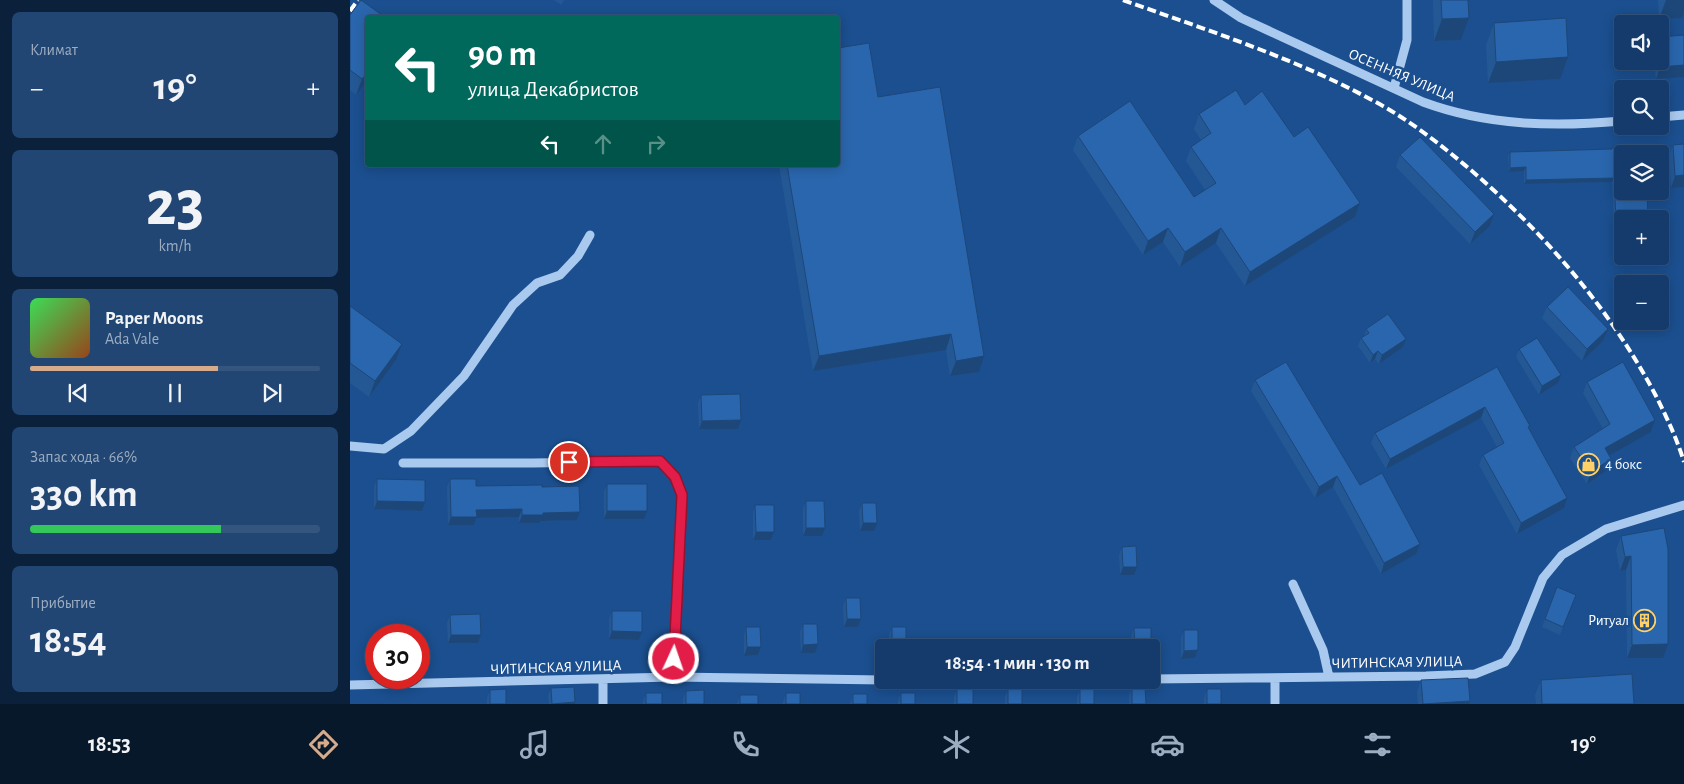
<!DOCTYPE html>
<html lang="ru">
<meta charset="utf-8">
<style>
:root{--surface:#143b6b;--page:#214673;--text:#f1f3f6;--muted:#9dadc1;--line:#33557e;--accent:#d6ab8b}
body{margin:0;font-family:"Alegreya Sans",sans-serif;background:var(--page);color:var(--text);height:100vh;display:flex;flex-direction:column;font-size:19px;white-space:nowrap}
*{box-sizing:border-box;margin:0}
p{font-size:16px;color:var(--muted)}
.icon{flex:none;width:28px;height:28px;fill:none;stroke:currentColor;stroke-width:2;stroke-linecap:round;stroke-linejoin:round}
.map{position:relative;flex:1;overflow:hidden}
.details{display:flex;flex-direction:column;gap:12px;padding:12px;background:#0b203b;width:350px}
.details>*{flex:none}
.guide{position:absolute;left:15px;top:15px;width:475px;height:152px;border-radius:5px;box-shadow:0 2px 12px #0003,0 0 0 1px var(--line);background:#00695c;color:#fff;overflow:hidden}
.fabs{position:absolute;left:1264px;top:15px;display:grid;gap:10px}
.fabs a{display:grid;place-items:center;width:55px;height:55px;border-radius:5px;background:var(--surface);box-shadow:0 2px 12px #0003,0 0 0 1px var(--line);font-size:25px}
.speed{position:absolute;left:15px;top:624px;display:flex;gap:10px;font-size:25px;font-weight:700;text-align:center}
.speed>*{display:grid;place-content:center;width:65px;height:65px;border-radius:50%;background:var(--surface);box-shadow:0 2px 12px #0003,0 0 0 1px var(--line);line-height:1}
.speed .limit{border:8px solid #d22;background:#fff;color:#111}
.pin{position:absolute;display:grid;place-items:center;width:42px;height:42px;color:#fff;margin:-21px;border:2px solid #fff;border-radius:50%;box-shadow:0 1px 5px #0007}
.me{position:absolute;width:55px;margin:-28px;rotate:3deg;stroke-linejoin:round;filter:drop-shadow(0 0 4px #0008)}
.turn{display:flex;align-items:center;gap:18px;height:105px;padding:0 20px;font-size:22px}
.turn .icon{width:65px;height:65px;stroke-width:2.5}
.turn b{display:block;font-size:35px;line-height:42px}
.lanes{display:flex;align-items:center;height:48px;padding:0 20px;background:#0003;justify-content:center;gap:25px;direction:ltr}
.lanes .off{opacity:.35}
.big{font-size:38px;font-weight:700;line-height:1.1}
.details .tile{flex:1;display:flex;flex-direction:column;justify-content:center;gap:8px;min-width:0;padding:0 18px;border-radius:8px;background:var(--page)}
.details .dial{align-items:center;gap:0}
.dial b{font-size:65px;line-height:1}
.song{display:flex;align-items:center;gap:15px}
.cover{width:60px;height:60px;border-radius:8px;background:linear-gradient(135deg,hsl(130 70% 55%),hsl(20 70% 35%))}
.played{height:5px;border-radius:2px;background:linear-gradient(90deg,var(--accent) 65%,var(--line) 65%)}
.keys{display:flex;justify-content:space-around;direction:ltr}
.heat{display:flex;justify-content:space-between;align-items:center;font-size:28px;direction:ltr}
.charge{height:8px;border-radius:4px;background:linear-gradient(90deg,#34c759 66%,var(--line) 0)}
.trip{position:absolute;left:525px;top:639px;width:285px;height:50px;border-radius:5px;background:var(--surface);box-shadow:0 2px 12px #0003,0 0 0 1px var(--line);font-weight:700;line-height:50px;text-align:center}
.menu{display:flex;height:80px;justify-content:space-around;align-items:center;background:#08182b;color:var(--muted)}
.menu .icon{width:35px;height:35px}
.menu .active{color:var(--accent)}
.menu b{font-size:22px;color:var(--text)}
main{display:flex;flex:1;min-height:0}
.map>svg:first-child{display:block}
</style>
<main>
<section class="details">
<div class="tile"><p>Климат</p>
<div class="heat"><a>−</a><b class="big">19°</b><a>+</a></div>
</div>
<div class="tile dial"><b>23</b><p>km/h</p></div>
<div class="tile">
<div class="song"><i class="cover"></i><div><b>Paper Moons</b><p>Ada Vale</p></div></div>
<div class="played"></div>
<div class="keys"><svg class="icon" aria-label="previous" viewBox="0 0 24 24"><path d="M18 5L8 12l10 7zM5 5v14"/></svg><svg class="icon" aria-label="pause" viewBox="0 0 24 24"><path d="M8 5v14M16 5v14"/></svg><svg class="icon" aria-label="next" viewBox="0 0 24 24"><path d="M6 5l10 7-10 7zM19 5v14"/></svg></div>
</div>
<div class="tile"><p>Запас хода · 66%</p><b class="big">330 km</b><div class="charge"></div></div>
<div class="tile"><p>Прибытие</p><b class="big">18:54</b></div>
</section>
<div class="map">
<svg width="1334" height="704" viewBox="0 0 1334 704">
<rect width="100%" height="100%" fill="#1b4f8f"/>
<g fill="none" stroke-linecap="round" stroke-linejoin="round">
<path stroke="#a9c9ee" stroke-width="9" d="M864 0 891 18 1073 102C1138 126 1205 127 1272 121
M1044 88 1057 40V0
M1310 117 1334 115
M0 446 34 449 61 431 114 376 163 305 187 283 210 275 228 256 240 235
M53 463H183L310 461 325 477 332 495 323 677
M943 584 973 650 979 677
M801 679 1076 676 1125 674 1155 662 1165 647 1193 578 1212 555 1256 529 1334 505
M253 680V704
M580 680H656
M0 685 323 677 534 680
M925 704V678"/>
<path stroke="#fff" stroke-width="4" stroke-dasharray="9 4" stroke-linecap="butt" d="M773 0C856 30 942 57 1020 99 1057 118 1090 144 1122 171 1195 234 1261 310 1306 396 1317 418 1327 439 1334 462
M0 11 8 0"/>
</g>
<path fill="#245895" d="M204 0H214L211 5Z
M1083 0H1118L1119 18 1111 40 1084 41Z
M1308 0H1334V12L1332 18 1309 19Z
M0 15 18 80 6 95 0 90Z
M1144 23 1210 79 1138 83 1136 45Z
M1334 35V77L1306 79 1304 61H1310Z
M528 97 629 372 600 376 596 350 463 371 429 165H488Z
M895 105 944 137 1010 203 1005 217 895 286 866 243 830 267 813 242 793 255 723 150 728 136 844 197 855 190 836 161 841 147 851 140 844 129 849 114Z
M1323 145 1334 187 1321 188 1319 157Z
M1262 148 1272 219V246H1265L1262 182 1174 184V171L1159 172 1158 156 1160 152 1262 149Z
M1050 155 1144 214 1140 226 1120 244 1046 167Z
M0 306 46 360 19 397 0 383Z
M1197 307 1258 329 1253 341 1232 361 1192 318Z
M1016 329 1056 339 1053 347 1029 364 1025 359 1020 363 1008 346 1011 338 1014 336Z
M1169 349 1208 383 1189 395 1166 357Z
M1147 367 1180 426 1179 428 1214 508 1167 534 1129 465 1133 455 1147 447 1131 418 1036 469 1021 443 1025 433Z
M905 380 1010 485 1066 554 1031 574 983 487 965 498 901 391Z
M1237 382 1305 420 1301 432 1259 455 1261 459 1257 470 1237 484 1220 458 1224 447 1253 429 1233 393Z
M351 395 388 429H349L348 403Z
M27 479 72 511 24 509V487Z
M100 479 126 486 192 487 230 512 227 520 190 521V523H169V517L126 518 124 525H98L97 487Z
M257 484 294 519H254V492Z
M456 501 472 536H453V509Z
M512 503 524 531H510L509 511Z
M405 505 424 532 421 540H403V513Z
M1271 536 1318 549 1313 658H1277L1276 570 1270 571 1266 550Z
M772 547 784 575H770L769 555Z
M1207 587 1226 595 1210 635 1192 627Z
M496 598 511 619 508 627H494L493 606Z
M262 611 292 632 289 640 259 639V619Z
M100 615 131 635 128 643H98L97 623Z
M453 624 465 653H451L450 632Z
M396 627 411 647 408 655 394 656V635Z
M542 627 556 648H539V635Z
M784 628 801 648H782L781 637Z
M834 630 848 650 845 658 831 659V638Z
M1071 680 1120 701 1119 704H1068L1067 692Z
M1191 680 1284 704H1186L1185 695Z
M782 687 796 704H779V695Z
M201 688 225 702V704H199L198 696Z
M607 689 623 704H604V697Z
M658 689 672 704H655V697Z
M730 689 744 704H727V697Z
M857 689 871 704H854V698Z
M140 690 156 704H137V698Z
M336 691 354 704H333V699Z
M296 693 312 704H293V701Z
M436 693 450 704H433V702Z
M551 693 565 704H548V701Z
M503 694 517 704H500Z
M390 695 408 704H387Z"/>
<path fill="#1d4779" d="M1316 0H1334V12L1332 18 1309 19Z
M1119 18 1111 40 1084 41 1092 19Z
M1218 57 1210 79 1138 83 1146 62Z
M1334 65V77L1306 79 1310 67Z
M18 72V80L6 95 12 79Z
M1176 167 1174 171 1159 172 1160 168Z
M1334 175V187L1321 188 1325 176Z
M1264 178 1262 182 1174 184 1176 180Z
M1010 203 1005 217 895 286 900 272Z
M1144 214 1140 226 1120 244 1125 232Z
M818 228 813 242 793 255 798 241Z
M871 228 866 243 830 267 835 252Z
M1267 242H1272V246H1265Z
M1258 329 1253 341 1232 361 1237 349Z
M601 334 596 350 463 371 469 356Z
M1056 339 1053 347 1029 364 1032 355Z
M52 344 46 360 19 397 25 381Z
M1028 351 1025 359 1020 363 1023 355Z
M634 356 629 372 600 376 606 361Z
M1211 375 1208 383 1189 395 1192 386Z
M1135 407 1131 418 1036 469 1040 459Z
M391 420 388 429H349L352 421Z
M1305 420 1301 432 1251 460 1255 448Z
M1261 459 1257 470 1237 484 1241 472Z
M987 476 983 487 965 498 969 487Z
M1217 498 1214 508 1167 534 1171 523Z
M27 501 75 502 72 511 24 509Z
M172 509 169 517 126 518 124 525H98L101 517 126 510Z
M257 511H297L294 519H254Z
M230 512 227 520 190 521V523H169L172 515 193 513Z
M513 523H527L524 531H510Z
M456 528H475L472 536H453Z
M406 532H424L421 540H403Z
M1070 544 1066 554 1031 574 1034 563Z
M1281 556 1276 570 1270 571 1275 557Z
M773 567H787L784 575H770Z
M497 619H511L508 627H494Z
M262 631 292 632 289 640 259 639Z
M101 635H131L128 643H98Z
M468 644 465 653H451L453 645Z
M1318 644 1313 658H1277L1282 645Z
M397 647H411L408 655 394 656Z
M848 650 845 658 831 659 834 651Z
M1120 701 1119 704H1073Z
M225 702V704H203Z"/>
<path fill="#2a66ad" stroke="#1d4779" d="M11 0 36 18H18V72L12 79 0 70V15Z
M1091 0H1118L1119 18 1092 19Z
M1216 18 1218 57 1146 62 1144 23Z
M1334 35V65L1310 67V37Z
M519 43 528 97 590 87 634 356 606 361 601 334 469 356 437 165H488V48Z
M886 90 895 105 912 91 944 137 958 127 1010 203 900 272 871 228 835 252 818 228 798 241 728 136 780 101 844 197 866 183 841 147 861 133 849 114Z
M1070 137 1144 214 1125 232 1050 155Z
M1334 144V175L1325 176 1323 145Z
M1295 147V154H1272V191H1297L1298 219H1272V242H1267L1264 178 1176 180V167L1160 168V152L1262 149V148Z
M1218 287 1258 329 1237 349 1197 307Z
M0 306 52 344 25 381 0 363Z
M1038 314 1056 339 1032 355 1028 351 1023 355 1011 338 1019 333 1016 329Z
M1187 338 1211 375 1192 386 1169 349Z
M936 362 1010 485 1032 473 1070 544 1034 563 987 476 969 487 905 380Z
M1273 362 1305 420 1255 448 1261 459 1241 472 1224 447 1260 424 1237 382Z
M1147 367 1180 426 1178 427 1217 498 1171 523 1133 455 1154 443 1135 407 1040 459 1025 433Z
M390 394 391 420 352 421 351 395Z
M27 479 75 480V502L27 501Z
M100 479H126V486L192 485V487L229 486 230 512 193 513V515H172V509L126 510 127 517H101Z
M257 484H297V511H257Z
M456 501H474L475 528H456Z
M512 503H526L527 523H513Z
M405 505H424V532H406Z
M1314 528 1318 549V644L1282 645 1281 556 1275 557 1271 536Z
M786 546 787 567H773L772 547Z
M1207 587 1226 595 1213 627 1195 619Z
M496 598H510L511 619H497Z
M262 611H292V632L262 631Z
M130 614 131 635H101L100 615Z
M453 624H467L468 644 453 645Z
M396 627H410L411 647H397Z
M542 627H556V647L542 648Z
M784 628H801V648H785Z
M834 630H848V650L834 651Z
M1282 674 1284 704H1192L1191 680Z
M1118 678 1120 701 1073 704 1071 680Z
M224 687 225 702 202 704 201 688Z
M782 687H795L796 704H782Z
M623 688V704H607V689Z
M156 689V704H140V690Z
M658 689H672V704H658Z
M730 689H744V704H730Z
M857 689H871V704H857Z
M354 690V704H336V691Z
M296 693H312V704H296Z
M436 693H450V704H436Z
M551 693H565V704H551Z
M503 694H517V704H503Z
M390 695H408V704H390Z"/>
<g fill="none" stroke-linecap="round" stroke-linejoin="round">
<defs>
<path id="route" d="M219 462 310 461 325 477 332 495 324 659"/>
</defs>
<use href="#route" stroke="#92132f" stroke-width="12"/>
<use href="#route" stroke="#e11d48" stroke-width="9"/>
</g>
<defs>
<symbol id="shop-ring" viewBox="-11 -11 22 22"><circle r="9.5" fill="#1b4f8f" stroke="#ffd166" stroke-width="1.5"/><path d="M-5-2.5h2.3a2.7 3.5 0 0 1 5.4 0H5L5.5 6h-11ZM-1.5-2.5h3a1.5 2.3 0 0 0-3 0Z" fill="#ffd166"/></symbol>
<symbol id="building-ring" viewBox="-11 -11 22 22"><circle r="9.5" fill="#1b4f8f" stroke="#ffd166" stroke-width="1.5"/><path d="M-4-6H4V6H1V3H-1V6H-4ZM-2.5-4.3h1.7v1.8h-1.7ZM.8-4.3h1.7v1.8H.8ZM-2.5-1h1.7V.8h-1.7ZM.8-1h1.7V.8H.8Z" fill="#ffd166"/></symbol>
</defs>
<g fill-rule="evenodd">
<use href="#shop-ring" x="1226" y="452" width="25" height="25"/>
<use href="#building-ring" x="1282" y="608" width="25" height="25"/>
</g>
<g text-anchor="middle" stroke-width="5" stroke-linejoin="round" paint-order="stroke">
<g font-size="15" fill="#fff" stroke="#1b4f8f">
<text transform="translate(1052 75) rotate(23)" y="5">ОСЕННЯЯ УЛИЦА</text>
<text transform="translate(1047 662) rotate(-1)" y="5">ЧИТИНСКАЯ УЛИЦА</text>
<text transform="translate(206 667) rotate(-2)" y="5">ЧИТИНСКАЯ УЛИЦА</text>
</g>
<g font-size="15" fill="#fff" stroke="#1b4f8f" text-anchor="start">
<text x="1255" y="469">4 бокс</text>
<text x="1279" y="625" text-anchor="end">Ритуал</text>
</g>
</g>
</svg>
<div class="fabs">
<a><svg class="icon" aria-label="sound" viewBox="0 0 24 24"><path d="M4 9h4l5-4v14l-5-4H4zM17 9q2 3 0 6"/></svg></a>
<a><svg class="icon" aria-label="search" viewBox="0 0 24 24"><circle cx="10" cy="10" r="6"/><path d="M15 15l6 6"/></svg></a>
<a><svg class="icon" aria-label="layers" viewBox="0 0 24 24"><path d="M12 4l9 5-9 5-9-5zM3 14l9 5 9-5"/></svg></a>
<a>+</a>
<a>−</a>
</div>
<div class="speed"><div class="limit">30</div></div>
<div class="pin" style="left:219px;top:462px;background:#d93025"><svg class="icon" aria-label="arrive" viewBox="0 0 24 24"><path d="M6 21V4h12l-3 4 3 4H6"/></svg></div>
<svg class="me" style="left:324px;top:659px" viewBox="-20 -20 40 40"><circle r="17" fill="#e11d48" stroke="#fff" stroke-width="3"/><path d="M0-11L8 9 0 5-8 9z" fill="#fff"/></svg>
<div class="trip">18:54 · 1 мин · 130 m</div>
<div class="guide">
<div class="turn"><svg class="icon" aria-label="left" viewBox="0 0 24 24"><path d="M17 20v-9H6M10 6l-5 5 5 5"/></svg><div><b>90 m</b>улица Декабристов</div></div>
<div class="lanes"><svg class="icon" aria-label="left" viewBox="0 0 24 24"><path d="M17 20v-9H6M10 6l-5 5 5 5"/></svg><svg class="icon off" aria-label="ahead" viewBox="0 0 24 24"><path d="M12 20V5M6 11l6-6 6 6"/></svg><svg class="icon off" aria-label="right" viewBox="0 0 24 24"><path d="M7 20v-9h11M14 6l5 5-5 5"/></svg></div>
</div>
</div>
</main>
<nav class="menu">
<b>18:53</b>
<svg class="icon active" aria-label="directions" viewBox="0 0 24 24"><path d="M12 3l9 9-9 9-9-9zM9 14v-3h6M13 9l2 2-2 2"/></svg>
<svg class="icon" aria-label="music" viewBox="0 0 24 24"><path d="M9 18V5l10-2v13"/><circle cx="6" cy="18" r="3"/><circle cx="16" cy="16" r="3"/></svg>
<svg class="icon" aria-label="phone" viewBox="0 0 24 24"><path d="M5 4h4l2 5-3 2q2 4 5 5l2-3 5 2v4C11 20 4 13 5 4z"/></svg>
<svg class="icon" aria-label="climate" viewBox="0 0 24 24"><path d="M12 3v18M4 7l16 10M4 17L20 7"/></svg>
<svg class="icon" aria-label="car" viewBox="0 0 24 24"><path d="M5 17H2v-5l4-1 3-4h7l3 4 3 1v5h-3M9 17h6M6 11h13"/><circle cx="7" cy="17" r="2"/><circle cx="17" cy="17" r="2"/></svg>
<svg class="icon" aria-label="filters" viewBox="0 0 24 24"><path d="M4 7h16M4 17h16"/><circle cx="9" cy="7" r="2"/><circle cx="15" cy="17" r="2"/></svg>
<b>19°</b>
</nav>
